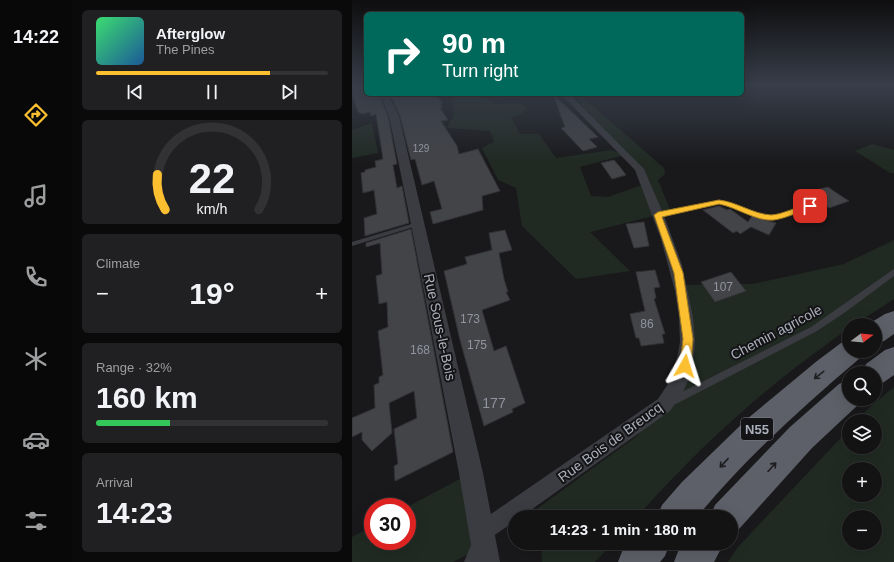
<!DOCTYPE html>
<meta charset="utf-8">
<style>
:root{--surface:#131314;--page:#202022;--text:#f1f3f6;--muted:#9d9ea0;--line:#323234;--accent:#fcbf30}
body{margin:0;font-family:Helvetica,sans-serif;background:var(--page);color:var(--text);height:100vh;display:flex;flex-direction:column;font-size:15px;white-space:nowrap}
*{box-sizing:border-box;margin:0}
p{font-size:13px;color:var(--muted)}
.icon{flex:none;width:22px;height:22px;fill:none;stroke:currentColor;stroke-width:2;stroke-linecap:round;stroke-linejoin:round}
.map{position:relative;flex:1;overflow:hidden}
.panel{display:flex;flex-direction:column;gap:10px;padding:10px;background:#0a0a0b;width:280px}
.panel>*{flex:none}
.top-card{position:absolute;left:12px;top:12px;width:380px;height:84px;border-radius:6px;box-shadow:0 4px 16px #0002,0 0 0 1px var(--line);background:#00695c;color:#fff;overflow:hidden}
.needle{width:26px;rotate:74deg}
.buttons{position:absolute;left:490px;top:318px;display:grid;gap:8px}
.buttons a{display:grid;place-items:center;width:40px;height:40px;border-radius:50%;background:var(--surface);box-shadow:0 4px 16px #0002,0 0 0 1px var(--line);font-size:20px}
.speed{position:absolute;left:12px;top:498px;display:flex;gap:8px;font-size:20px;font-weight:700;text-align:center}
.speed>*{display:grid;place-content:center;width:52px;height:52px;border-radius:50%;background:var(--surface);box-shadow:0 4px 16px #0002,0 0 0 1px var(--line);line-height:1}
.speed .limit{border:6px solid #d22;background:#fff;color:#111}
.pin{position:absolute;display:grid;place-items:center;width:34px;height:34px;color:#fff;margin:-17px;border-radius:8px;box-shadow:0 2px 6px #0006}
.me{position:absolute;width:44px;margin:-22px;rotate:6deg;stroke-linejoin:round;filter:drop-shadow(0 0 3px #0008)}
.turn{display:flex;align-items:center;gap:14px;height:84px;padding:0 12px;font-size:18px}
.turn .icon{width:52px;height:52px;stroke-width:2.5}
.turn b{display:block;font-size:28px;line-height:34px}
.big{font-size:30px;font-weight:700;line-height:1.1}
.panel .card{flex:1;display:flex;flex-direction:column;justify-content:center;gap:6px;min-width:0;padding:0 14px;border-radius:6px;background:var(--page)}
.panel .dial{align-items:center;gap:0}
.dial svg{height:104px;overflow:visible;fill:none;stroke:var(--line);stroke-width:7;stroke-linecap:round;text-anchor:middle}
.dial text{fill:var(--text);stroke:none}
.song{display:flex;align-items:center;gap:12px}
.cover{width:48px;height:48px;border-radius:6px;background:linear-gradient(135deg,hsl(140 70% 55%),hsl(210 70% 35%))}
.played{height:4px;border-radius:2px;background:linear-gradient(90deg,var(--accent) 75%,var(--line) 75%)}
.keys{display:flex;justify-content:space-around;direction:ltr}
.heat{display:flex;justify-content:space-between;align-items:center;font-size:22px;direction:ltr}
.charge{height:6px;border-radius:3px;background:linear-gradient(90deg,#34c759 32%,var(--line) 0)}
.trip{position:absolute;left:156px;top:510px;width:230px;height:40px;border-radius:20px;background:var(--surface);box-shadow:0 4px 16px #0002,0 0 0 1px var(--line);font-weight:700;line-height:40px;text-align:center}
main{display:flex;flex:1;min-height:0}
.dock{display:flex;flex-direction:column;width:72px;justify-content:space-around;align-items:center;background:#080808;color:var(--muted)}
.dock .icon{width:28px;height:28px}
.dock .selected{color:var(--accent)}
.dock b{font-size:18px;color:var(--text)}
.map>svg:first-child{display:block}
</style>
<main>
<nav class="dock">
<b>14:22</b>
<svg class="icon selected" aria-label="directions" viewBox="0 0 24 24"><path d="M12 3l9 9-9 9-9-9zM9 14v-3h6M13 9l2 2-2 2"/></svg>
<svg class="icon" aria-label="music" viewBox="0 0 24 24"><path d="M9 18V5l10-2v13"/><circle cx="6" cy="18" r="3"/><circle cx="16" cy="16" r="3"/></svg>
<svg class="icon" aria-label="phone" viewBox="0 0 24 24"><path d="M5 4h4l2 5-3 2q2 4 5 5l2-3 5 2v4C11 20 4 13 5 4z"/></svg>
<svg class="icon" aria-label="climate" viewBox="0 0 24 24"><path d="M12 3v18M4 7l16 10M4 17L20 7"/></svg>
<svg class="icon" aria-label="car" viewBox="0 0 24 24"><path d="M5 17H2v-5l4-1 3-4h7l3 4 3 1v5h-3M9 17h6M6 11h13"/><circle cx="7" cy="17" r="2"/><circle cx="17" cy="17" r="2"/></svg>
<svg class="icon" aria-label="filters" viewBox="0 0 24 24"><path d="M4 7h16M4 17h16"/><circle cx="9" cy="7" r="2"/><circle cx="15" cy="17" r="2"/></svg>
</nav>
<section class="panel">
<div class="card">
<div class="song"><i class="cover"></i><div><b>Afterglow</b><p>The Pines</p></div></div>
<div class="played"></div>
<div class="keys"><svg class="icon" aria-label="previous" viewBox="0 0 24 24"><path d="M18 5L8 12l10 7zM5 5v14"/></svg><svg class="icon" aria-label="pause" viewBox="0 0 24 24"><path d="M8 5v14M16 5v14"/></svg><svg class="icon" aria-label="next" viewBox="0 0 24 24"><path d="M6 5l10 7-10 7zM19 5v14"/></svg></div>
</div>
<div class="card dial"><svg viewBox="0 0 100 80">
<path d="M14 69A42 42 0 1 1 86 69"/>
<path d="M14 69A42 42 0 0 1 8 42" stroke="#fcbf30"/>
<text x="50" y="56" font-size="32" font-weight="700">22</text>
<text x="50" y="72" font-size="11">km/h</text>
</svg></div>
<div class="card"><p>Climate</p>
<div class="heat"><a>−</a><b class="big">19°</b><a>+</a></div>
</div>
<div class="card"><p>Range · 32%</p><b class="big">160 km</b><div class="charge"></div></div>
<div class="card"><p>Arrival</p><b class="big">14:23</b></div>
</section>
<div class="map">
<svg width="542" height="562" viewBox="0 0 542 562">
<rect width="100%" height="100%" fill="#19191b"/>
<path fill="#202a22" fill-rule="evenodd" d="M100 94H131C148 115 156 95 174 107L171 113 159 117 168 134H187L204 158 260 150 267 153 269 156 228 167 239 196 256 197 290 185 301 216 238 232 278 271 224 279 170 226 164 188 146 180 130 148 142 142 138 131 95 128 102 115Z
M221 94H227L312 168 313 174 306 180 319 212 306 215 287 169 223 105 229 103Z
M20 123 26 153 0 158V130Z
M520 144 542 150V173H538L503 151Z
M542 240V299L502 325H497V328C461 354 424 381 391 411 353 444 318 480 285 517H187L186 508 285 436 312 405 333 366 328 285 401 284 492 264Z
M542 387V562H376L386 547 497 429V447H523V421H504L521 404ZM497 469H523V495H497ZM497 517H523V543H497Z
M119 473 120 552 101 562H0V537L21 526V541H55V507Z
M189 543H261L243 562H190Z"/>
<path fill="#434448" stroke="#333237" d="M0 84H14V94H27L36 116 45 164 41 165 45 188 50 186 57 223 13 236 12 218 25 214 22 190 11 193 9 173 13 172V170L24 167 23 161 31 159 24 114 19 116 18 112 10 114 6 112 0 94Z
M38 94H83L91 103 88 104 91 107 88 108 96 120 89 121 105 146 107 154 126 149 148 191 130 196 131 210 81 224 78 212 90 209 82 181 70 185 63 159 59 160 48 116Z
M201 94 246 137 237 139 245 147 231 151 209 128 213 127Z
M262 160 268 167 274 175 260 179 249 163Z
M476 187 483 192 497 201 477 208 464 198 467 197 460 191Z
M367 206 375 210 378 209 396 222 400 216 424 223 417 235 399 227 388 234 385 231 381 233 351 210Z
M292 222 297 246 282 248 274 224Z
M59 229 101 452 43 481 42 466 46 464 42 429 65 418 62 391 37 403 40 433 20 451 10 440V432L0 437V418L23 408 22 385 27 383V377L31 375 26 331 36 327 35 302 27 304 24 276 30 274 28 243 14 247V243Z
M153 230 160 250 147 253 152 279 156 292H154L158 300 130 310 142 351 154 346 173 403 160 409 161 412 132 426 108 340 92 271 115 264 113 257 140 250 137 233Z
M303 270 308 287 302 288 304 298 302 299 313 334H310L312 343 289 346 287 338H284L278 314 293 311 284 272Z
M379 272 394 291 363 302 349 282Z"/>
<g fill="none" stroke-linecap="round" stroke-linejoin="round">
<path fill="#3b3c42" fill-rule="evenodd" d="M367 200C384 203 403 215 418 215 432 215 445 208 458 204L461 206 460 207 433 217 420 219 407 217 377 206 367 204 306 217 303 215 306 213Z
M66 222 68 223 69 224 68 225 0 246V242Z
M542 269V276L492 313 465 331 322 405 319 407 316 405 314 402 316 399 459 327Z
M124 541 128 543 130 547 124 562H112L120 543Z"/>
<path fill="#3b3c42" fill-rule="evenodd" d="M209 94H217L292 169 311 213 330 265 341 317 343 342 341 365 338 376 331 392 318 411 169 517H163V521L137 539 130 542 123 539 120 532 123 525 306 399 322 375 328 342 327 317 323 291 309 239 283 170Z"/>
<path fill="#3b3c42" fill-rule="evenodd" d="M28 94H36L47 116 131 473 148 562H122L107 473 59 224 37 116Z"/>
<path fill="#5d6068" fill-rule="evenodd" d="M542 311V334L532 341 523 344V325H515L533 314Z
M497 340V351H511L507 359C449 408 393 459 345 517H305L310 505 330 482 395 419 465 361 489 343Z
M542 347V375L532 382 523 386V373H510L514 364 533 350Z
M497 380V399H509L507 404 460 448 387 529 379 533V517H358L363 505 438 427 487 384Z
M276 543H318L313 556 308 562H266L271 549Z
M332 543H372L362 562H322L327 549Z"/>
</g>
<defs><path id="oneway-shaft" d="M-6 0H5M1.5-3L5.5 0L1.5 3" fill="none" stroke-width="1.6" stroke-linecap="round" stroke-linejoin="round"/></defs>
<g stroke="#1f1f22">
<use href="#oneway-shaft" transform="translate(467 375) rotate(142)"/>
<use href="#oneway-shaft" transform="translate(372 463) rotate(133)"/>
<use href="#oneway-shaft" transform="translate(420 467) rotate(-48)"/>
</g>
<linearGradient id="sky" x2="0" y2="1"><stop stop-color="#0e0e0f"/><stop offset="0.52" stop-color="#383e4a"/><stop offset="1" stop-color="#383e4a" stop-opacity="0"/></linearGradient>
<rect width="542" height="163" fill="url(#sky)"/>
<path fill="#fcbf30" stroke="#a47c1f" d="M367 200C385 202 401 214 419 215 429 215 447 206 458 203L462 206 461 207C449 211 435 218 422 220 405 222 384 207 367 204L310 217 331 273 341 339 339 366 337 369 333 371 329 369 328 366 331 339 322 273 302 215 306 212Z"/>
<g text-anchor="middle" stroke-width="4" stroke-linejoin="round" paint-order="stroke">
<g font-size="10" fill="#90949e">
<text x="69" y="152">129</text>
</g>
<g font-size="12" fill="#90949e">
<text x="371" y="291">107</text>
<text x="118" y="323">173</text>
<text x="295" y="328">86</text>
<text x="125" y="349">175</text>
<text x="68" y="354">168</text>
</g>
<rect fill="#141416" stroke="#7d808a" stroke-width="1" x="389" y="418" width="32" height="22" rx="3"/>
<g font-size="13" font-weight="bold" fill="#aaafbb">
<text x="405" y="434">N55</text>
</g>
<g font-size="14" fill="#aaafbb" stroke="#141416">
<text transform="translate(88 327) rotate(78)" y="5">Rue Sous-le-Bois</text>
<text transform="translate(424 332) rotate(-28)" y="5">Chemin agricole</text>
<text transform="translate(258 442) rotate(-36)" y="5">Rue Bois de Breucq</text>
</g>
<g font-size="14" fill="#90949e">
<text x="142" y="408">177</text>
</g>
</g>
</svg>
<div class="buttons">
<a><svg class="needle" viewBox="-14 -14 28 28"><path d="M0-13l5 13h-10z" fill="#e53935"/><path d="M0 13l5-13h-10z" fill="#9d9ea0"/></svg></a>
<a><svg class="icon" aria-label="search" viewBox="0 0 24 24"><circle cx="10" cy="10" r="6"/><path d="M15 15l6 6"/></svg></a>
<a><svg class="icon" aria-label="layers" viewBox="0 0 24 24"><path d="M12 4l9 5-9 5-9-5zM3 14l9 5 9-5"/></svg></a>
<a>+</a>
<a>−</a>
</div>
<div class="speed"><div class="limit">30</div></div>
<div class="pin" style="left:458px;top:206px;background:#d93025"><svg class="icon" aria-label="arrive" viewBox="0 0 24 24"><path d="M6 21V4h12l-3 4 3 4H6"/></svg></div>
<svg class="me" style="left:333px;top:366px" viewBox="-20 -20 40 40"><path d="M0-17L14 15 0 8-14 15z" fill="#fcbf30" stroke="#fff" stroke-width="4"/></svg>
<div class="trip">14:23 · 1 min · 180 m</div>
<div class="top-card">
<div class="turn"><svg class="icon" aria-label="right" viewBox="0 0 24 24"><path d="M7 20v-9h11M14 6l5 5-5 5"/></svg><div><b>90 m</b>Turn right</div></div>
</div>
</div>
</main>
